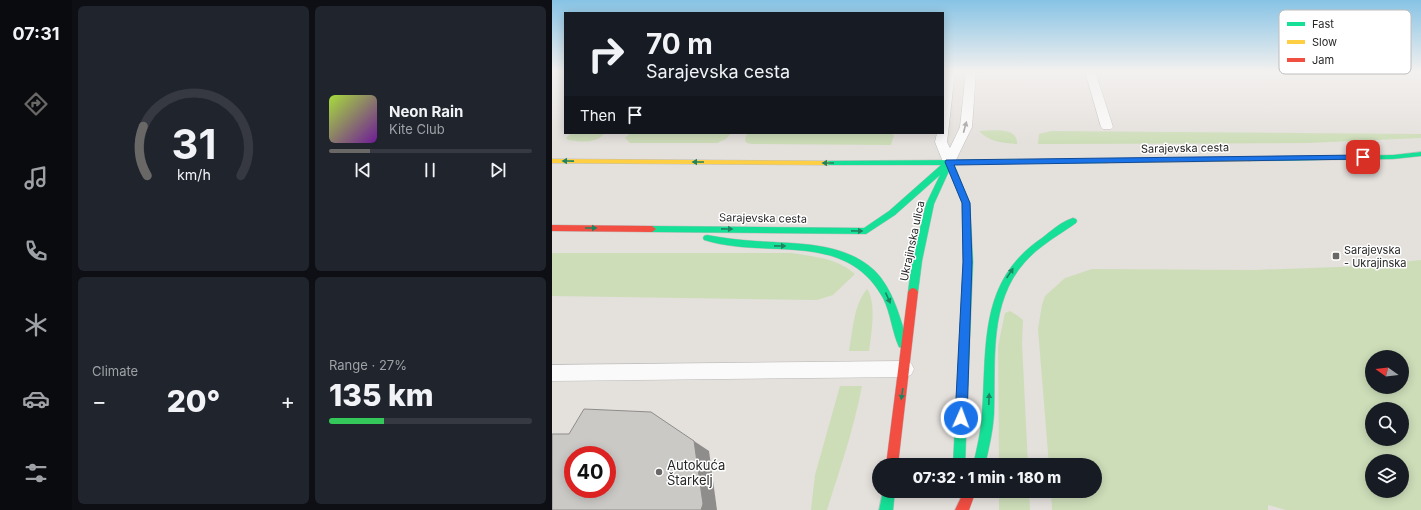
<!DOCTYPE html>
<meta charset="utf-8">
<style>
:root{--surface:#171b24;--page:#20242c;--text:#f1f3f6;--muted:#9ea1a6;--line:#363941;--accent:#696866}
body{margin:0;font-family:Inter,sans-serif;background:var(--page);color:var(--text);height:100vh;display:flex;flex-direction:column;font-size:15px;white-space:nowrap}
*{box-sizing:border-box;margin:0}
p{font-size:13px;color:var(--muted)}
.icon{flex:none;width:22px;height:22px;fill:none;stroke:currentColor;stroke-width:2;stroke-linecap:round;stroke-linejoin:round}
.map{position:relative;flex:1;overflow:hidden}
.details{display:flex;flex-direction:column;gap:6px;padding:6px;background:#0d0f14;width:480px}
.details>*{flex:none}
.banner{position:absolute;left:12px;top:12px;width:380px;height:122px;border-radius:0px;box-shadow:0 2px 10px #0003;background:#171b24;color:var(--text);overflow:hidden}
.needle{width:26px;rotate:284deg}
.buttons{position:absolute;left:813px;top:350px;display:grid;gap:8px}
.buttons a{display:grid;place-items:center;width:44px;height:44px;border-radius:50%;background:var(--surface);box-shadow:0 2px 10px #0003;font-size:20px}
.speed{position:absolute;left:12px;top:446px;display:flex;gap:8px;font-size:20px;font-weight:700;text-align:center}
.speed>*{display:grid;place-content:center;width:52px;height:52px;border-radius:50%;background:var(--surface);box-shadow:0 2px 10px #0003;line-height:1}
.speed .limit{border:6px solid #d22;background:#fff;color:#111}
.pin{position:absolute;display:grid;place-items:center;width:34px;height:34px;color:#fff;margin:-17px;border-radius:8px;box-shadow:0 2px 6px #0006}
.me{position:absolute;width:44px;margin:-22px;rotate:2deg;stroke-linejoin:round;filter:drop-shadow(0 0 3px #0008)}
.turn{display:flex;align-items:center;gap:14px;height:84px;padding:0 16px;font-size:18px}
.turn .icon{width:52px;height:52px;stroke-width:2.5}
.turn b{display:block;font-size:28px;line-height:34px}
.then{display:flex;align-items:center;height:38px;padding:0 16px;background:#0003;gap:8px;font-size:15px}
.big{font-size:30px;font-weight:800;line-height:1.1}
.details .widget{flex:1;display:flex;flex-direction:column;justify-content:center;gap:6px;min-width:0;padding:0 14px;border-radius:6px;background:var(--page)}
.details .dial{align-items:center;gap:0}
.dial svg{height:104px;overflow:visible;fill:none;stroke:var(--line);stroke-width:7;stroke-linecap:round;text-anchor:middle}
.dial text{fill:var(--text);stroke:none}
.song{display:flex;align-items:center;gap:12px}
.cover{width:48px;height:48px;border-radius:6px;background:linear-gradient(135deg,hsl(80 70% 55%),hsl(280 70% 35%))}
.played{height:4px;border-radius:2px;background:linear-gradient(90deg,var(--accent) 20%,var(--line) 20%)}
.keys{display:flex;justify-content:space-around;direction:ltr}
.heat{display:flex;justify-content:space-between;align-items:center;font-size:22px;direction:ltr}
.charge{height:6px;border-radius:3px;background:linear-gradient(90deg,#34c759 27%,var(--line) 0)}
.details .tiles{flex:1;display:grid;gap:6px;grid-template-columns:repeat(2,1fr)}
.trip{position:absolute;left:320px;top:458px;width:230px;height:40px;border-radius:20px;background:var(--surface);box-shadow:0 2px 10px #0003;font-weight:800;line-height:40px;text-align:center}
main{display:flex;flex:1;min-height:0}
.menu{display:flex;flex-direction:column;width:72px;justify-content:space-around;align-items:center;background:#090b0e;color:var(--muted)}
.menu .icon{width:28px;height:28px}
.menu .active{color:var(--accent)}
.menu b{font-size:18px;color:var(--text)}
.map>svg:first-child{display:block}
</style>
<main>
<nav class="menu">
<b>07:31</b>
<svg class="icon active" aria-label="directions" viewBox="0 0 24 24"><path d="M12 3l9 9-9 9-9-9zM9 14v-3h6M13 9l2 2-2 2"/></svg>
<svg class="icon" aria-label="music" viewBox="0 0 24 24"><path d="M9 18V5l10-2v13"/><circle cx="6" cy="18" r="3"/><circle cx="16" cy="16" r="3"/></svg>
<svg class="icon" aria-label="phone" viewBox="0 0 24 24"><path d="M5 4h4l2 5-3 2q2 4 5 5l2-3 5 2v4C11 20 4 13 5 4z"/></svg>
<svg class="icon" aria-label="climate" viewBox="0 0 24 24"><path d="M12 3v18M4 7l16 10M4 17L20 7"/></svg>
<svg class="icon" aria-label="car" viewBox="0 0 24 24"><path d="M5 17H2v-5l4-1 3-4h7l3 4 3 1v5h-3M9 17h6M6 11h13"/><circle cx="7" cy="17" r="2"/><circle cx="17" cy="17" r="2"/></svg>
<svg class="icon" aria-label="filters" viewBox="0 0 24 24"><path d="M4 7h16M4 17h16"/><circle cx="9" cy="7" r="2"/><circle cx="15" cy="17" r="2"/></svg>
</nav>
<section class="details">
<div class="tiles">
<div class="widget dial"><svg viewBox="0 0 100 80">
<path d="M14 69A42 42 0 1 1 86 69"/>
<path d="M14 69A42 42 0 0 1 11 31" stroke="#696866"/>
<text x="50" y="56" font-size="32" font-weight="700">31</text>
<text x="50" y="72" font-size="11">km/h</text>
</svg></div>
<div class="widget">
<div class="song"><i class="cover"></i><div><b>Neon Rain</b><p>Kite Club</p></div></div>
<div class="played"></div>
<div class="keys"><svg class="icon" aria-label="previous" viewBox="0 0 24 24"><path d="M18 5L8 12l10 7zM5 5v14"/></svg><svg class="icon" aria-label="pause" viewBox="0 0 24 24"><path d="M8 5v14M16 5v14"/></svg><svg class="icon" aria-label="next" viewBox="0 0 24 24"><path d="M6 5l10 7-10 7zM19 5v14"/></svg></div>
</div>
<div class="widget"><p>Climate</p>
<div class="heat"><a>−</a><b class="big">20°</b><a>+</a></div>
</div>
<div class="widget"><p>Range · 27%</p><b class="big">135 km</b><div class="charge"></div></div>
</div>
</section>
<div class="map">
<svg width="869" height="510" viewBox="0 0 869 510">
<rect width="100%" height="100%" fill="#e4e0dc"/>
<path fill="#cdddb8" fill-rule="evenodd" d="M427 131C439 131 466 126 465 144 450 143 438 142 427 131Z
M499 131 869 134V138L754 143 486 144 487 134Z
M19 133H53C43 144 30 142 16 140L14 138Z
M78 133H179L174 139 165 143H78L73 138Z
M195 133H339L342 135 339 145 200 144 195 143 193 140Z
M0 253H240C263 257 285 258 303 274L281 295 265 300 0 296Z
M869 260V510H734L716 505V510H500L499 491H543V465H497L486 329 490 305 493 296 513 278 540 269 702 270 812 266ZM820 357H850V387H820ZM820 409H850V439H820ZM820 461H850V491H820Z
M315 289C325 303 319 336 317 351H297C301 331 301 306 315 289Z
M458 311 466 316 471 320 470 343 476 465H447L446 346 453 313Z
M288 386H310C302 428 288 469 275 510H259L263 475Z
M447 491H477L478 510H447Z"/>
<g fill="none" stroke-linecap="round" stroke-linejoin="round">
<defs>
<path id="lane" d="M393 71H403L395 142 398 148 408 127 414 71H424L420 127 403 162 401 165H393L391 162 383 142 385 133H391V86Z
M533 71H543L561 127 559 129H551L549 127Z
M353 361 359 363 362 369 359 375 353 377 0 381V365Z"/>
<path id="fast" d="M869 152V156L841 159 696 161 692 159 696 157 841 155Z
M552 159H555V163L402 164 418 203 421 262 413 465H401L411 262 410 203 397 171 382 204 370 261 366 292 364 295 361 296 358 295 356 292 360 261 374 204 388 175 343 215 314 234 100 232 96 229 100 226 312 228 337 211 389 165H272L271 163 275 161Z
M521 218 524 219 525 221 524 223C507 235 487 246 473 262 436 303 444 363 442 414 441 431 437 448 433 465H421C425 448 429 431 430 414 435 346 426 281 490 238 499 231 510 221 521 218Z
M155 235C171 238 187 240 203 241 243 244 290 241 322 270 341 288 349 320 356 344L355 347 351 349 347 347C340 332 339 314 331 298 293 229 215 260 152 240L151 238 152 236Z
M331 491H343L341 510H327Z"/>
<path id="slow" d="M696 157H699V161L552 163 548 161 552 159Z
M0 159 275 161 279 163 275 165 0 163Z"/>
<path id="jam" d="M0 225 100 226 104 229 100 232 0 231Z
M361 288 364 289 366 292 346 465H334L356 292 358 289Z
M412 491H424L417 510H403Z"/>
</defs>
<use href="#lane" stroke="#bebdbd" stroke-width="1"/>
<use href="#fast" stroke="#bebdbd" stroke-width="1"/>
<use href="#slow" stroke="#bebdbd" stroke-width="1"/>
<use href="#jam" stroke="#bebdbd" stroke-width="1"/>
<use href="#lane" fill="#fbfafa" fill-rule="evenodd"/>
<use href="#fast" fill="#16e098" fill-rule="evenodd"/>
<use href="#slow" fill="#ffcf43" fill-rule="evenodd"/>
<use href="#jam" fill="#f24e42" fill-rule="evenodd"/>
</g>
<path fill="#8e8d8b" d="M142 441 157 451 165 510H149Z"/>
<path fill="#cbc9c6" stroke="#8e8d8b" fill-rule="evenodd" d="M32 409 99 412 142 441 151 504 149 510H0V434H17ZM21 455H55V489H21Z"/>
<defs><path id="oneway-solid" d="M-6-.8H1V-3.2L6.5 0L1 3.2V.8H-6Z"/></defs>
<use fill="#9c9b9b" href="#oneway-solid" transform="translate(413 127) rotate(-75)"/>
<g fill="#1e8460">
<use href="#oneway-solid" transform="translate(16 161) rotate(-179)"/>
<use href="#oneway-solid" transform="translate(146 162) rotate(-180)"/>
<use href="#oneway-solid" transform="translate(276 163) rotate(-180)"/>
<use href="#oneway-solid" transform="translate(39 228)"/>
<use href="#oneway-solid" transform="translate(175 229) rotate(1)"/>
<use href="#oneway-solid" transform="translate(305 231) rotate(1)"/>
<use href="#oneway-solid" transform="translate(228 246) rotate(1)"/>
<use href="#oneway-solid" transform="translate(458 273) rotate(-56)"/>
<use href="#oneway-solid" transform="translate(336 298) rotate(66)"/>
<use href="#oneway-solid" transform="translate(350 394) rotate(98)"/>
<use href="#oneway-solid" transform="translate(437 399) rotate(-88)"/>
</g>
<linearGradient id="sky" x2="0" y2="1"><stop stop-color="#87c3e5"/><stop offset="0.5" stop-color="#f3f1ef"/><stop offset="1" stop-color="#f3f1ef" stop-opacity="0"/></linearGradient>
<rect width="869" height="143" fill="url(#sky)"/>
<path fill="#1a73e8" stroke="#114b97" d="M811 155 815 157 814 159 402 165 418 203 420 262 415 418 413 423 409 424 405 423 403 418 411 262 410 203 393 162 394 160Z"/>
<g fill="#696866" stroke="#fff" stroke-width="1.5">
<rect x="780" y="252" width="8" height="8" rx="2"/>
<circle cx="107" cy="472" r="4"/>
</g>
<g text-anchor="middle" stroke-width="3" stroke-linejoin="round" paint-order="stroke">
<g font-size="11" fill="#272727" stroke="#fff">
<text transform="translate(633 148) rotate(-1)" y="4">Sarajevska cesta</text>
<text transform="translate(211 218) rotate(1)" y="4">Sarajevska cesta</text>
<text transform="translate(360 241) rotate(-78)" y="4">Ukrajinska ulica</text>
</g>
<g font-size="11" fill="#272727" stroke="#fff" text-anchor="start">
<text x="792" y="254">Sarajevska<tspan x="792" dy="13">- Ukrajinska</tspan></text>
</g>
<g font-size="13" fill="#272727" stroke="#fff" text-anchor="start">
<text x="115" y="470">Autokuća<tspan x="115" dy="15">Štarkelj</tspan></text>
</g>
</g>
<rect x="727" y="10" width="132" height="64" rx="6" fill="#fff" stroke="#bebebe" stroke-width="1"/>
<rect x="735" y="22" width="18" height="4" fill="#16e098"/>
<rect x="735" y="40" width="18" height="4" fill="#ffcf43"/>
<rect x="735" y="58" width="18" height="4" fill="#f24e42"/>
<g font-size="11" fill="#272727">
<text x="760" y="28">Fast</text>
<text x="760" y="46">Slow</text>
<text x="760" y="64">Jam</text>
</g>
</svg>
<div class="buttons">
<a><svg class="needle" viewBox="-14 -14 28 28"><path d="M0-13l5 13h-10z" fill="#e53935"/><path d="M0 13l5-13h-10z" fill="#9ea1a6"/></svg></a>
<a><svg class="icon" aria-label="search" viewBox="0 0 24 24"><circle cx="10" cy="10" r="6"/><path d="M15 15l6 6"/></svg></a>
<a><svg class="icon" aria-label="layers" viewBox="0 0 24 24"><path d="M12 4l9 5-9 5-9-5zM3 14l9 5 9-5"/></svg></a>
</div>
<div class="speed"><div class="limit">40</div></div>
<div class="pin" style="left:811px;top:157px;background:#d93025"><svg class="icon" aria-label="arrive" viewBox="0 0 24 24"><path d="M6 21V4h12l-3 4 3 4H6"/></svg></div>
<svg class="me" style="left:409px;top:418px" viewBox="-20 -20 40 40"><circle r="17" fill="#1a73e8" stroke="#fff" stroke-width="3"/><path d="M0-11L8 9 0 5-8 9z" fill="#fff"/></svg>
<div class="trip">07:32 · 1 min · 180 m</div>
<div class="banner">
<div class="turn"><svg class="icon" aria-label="right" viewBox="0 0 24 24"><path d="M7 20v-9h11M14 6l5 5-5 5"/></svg><div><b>70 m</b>Sarajevska cesta</div></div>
<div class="then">Then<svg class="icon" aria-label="arrive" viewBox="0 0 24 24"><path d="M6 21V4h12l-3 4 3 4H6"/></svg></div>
</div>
</div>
</main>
